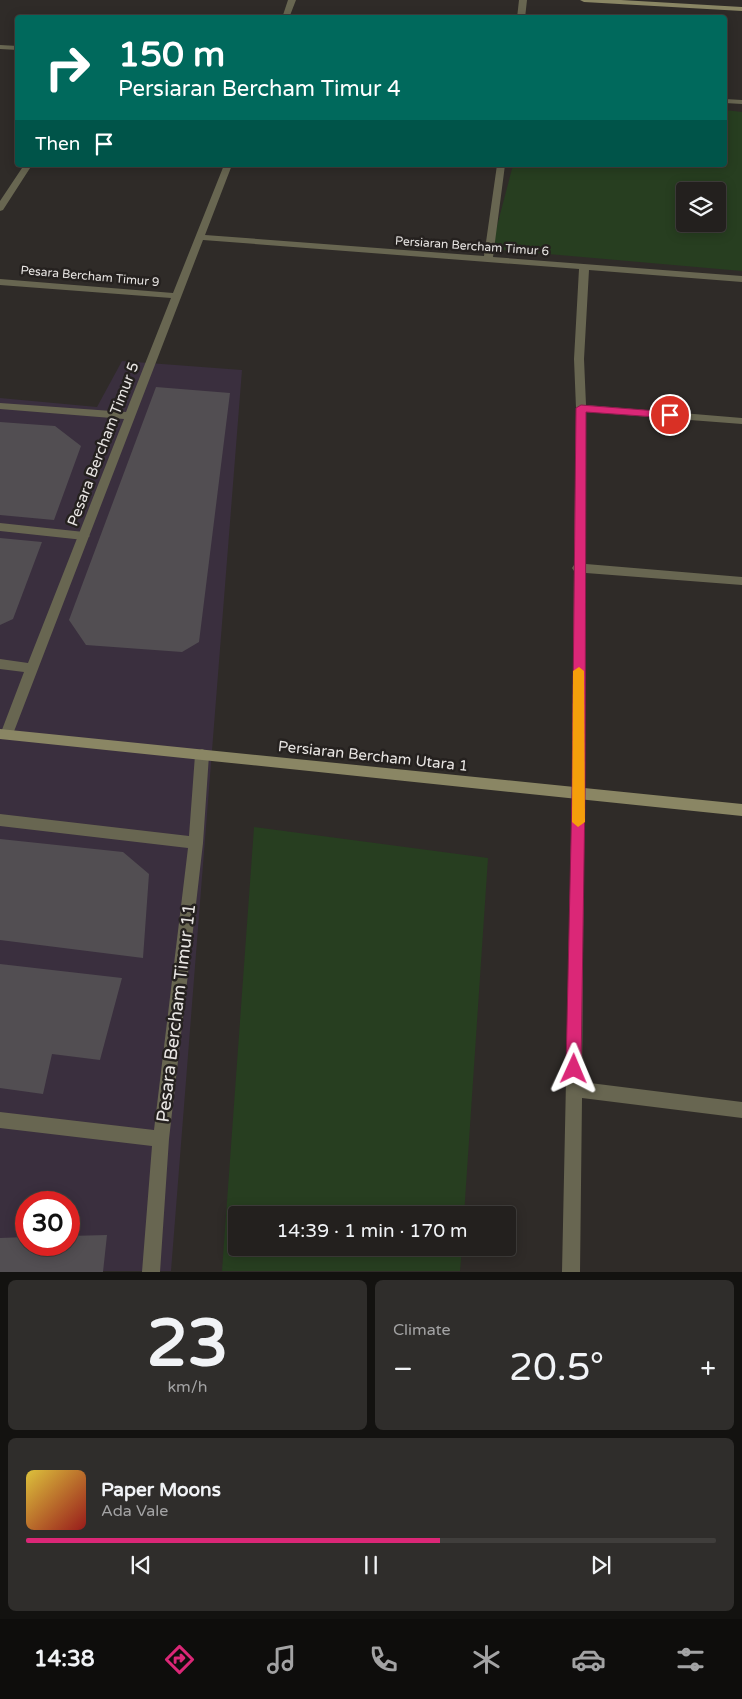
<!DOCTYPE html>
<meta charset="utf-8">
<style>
:root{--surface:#23201e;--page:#2f2d2b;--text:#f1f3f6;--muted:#a3a3a4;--line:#403e3c;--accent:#db2777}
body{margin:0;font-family:"Varela Round",sans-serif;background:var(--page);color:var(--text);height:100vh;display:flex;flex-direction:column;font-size:19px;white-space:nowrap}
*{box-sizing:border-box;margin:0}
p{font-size:16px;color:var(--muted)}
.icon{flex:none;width:28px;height:28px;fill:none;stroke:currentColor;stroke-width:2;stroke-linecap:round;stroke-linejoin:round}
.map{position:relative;height:1272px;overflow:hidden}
.drawer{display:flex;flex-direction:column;gap:8px;padding:8px;background:#131210;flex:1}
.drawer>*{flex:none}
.top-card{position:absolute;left:15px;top:15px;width:712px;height:152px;border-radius:5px;box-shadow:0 2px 12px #0003,0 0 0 1px var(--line);background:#00695c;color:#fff;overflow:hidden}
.fabs{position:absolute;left:676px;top:182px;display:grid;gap:10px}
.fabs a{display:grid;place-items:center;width:50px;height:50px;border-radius:5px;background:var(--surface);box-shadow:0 2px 12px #0003,0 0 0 1px var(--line);font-size:25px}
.speed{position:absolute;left:15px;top:1191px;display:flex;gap:10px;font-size:25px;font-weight:700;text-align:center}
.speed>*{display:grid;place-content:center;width:65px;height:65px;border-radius:50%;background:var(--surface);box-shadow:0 2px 12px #0003,0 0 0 1px var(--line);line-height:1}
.speed .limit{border:8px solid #d22;background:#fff;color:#111}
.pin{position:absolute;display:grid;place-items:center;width:42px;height:42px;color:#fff;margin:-21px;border:2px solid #fff;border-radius:50%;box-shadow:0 1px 5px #0007}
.me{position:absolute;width:55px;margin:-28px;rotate:1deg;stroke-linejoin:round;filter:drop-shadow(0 0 4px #0008)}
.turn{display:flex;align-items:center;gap:18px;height:105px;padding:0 20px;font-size:22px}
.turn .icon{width:65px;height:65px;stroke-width:2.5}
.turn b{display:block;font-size:35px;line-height:42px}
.then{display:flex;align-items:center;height:48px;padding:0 20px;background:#0003;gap:10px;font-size:19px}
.big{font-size:38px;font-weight:600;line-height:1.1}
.drawer .tile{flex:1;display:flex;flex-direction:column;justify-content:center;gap:8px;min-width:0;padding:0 18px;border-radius:8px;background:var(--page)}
.drawer .dial{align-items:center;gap:0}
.dial b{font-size:65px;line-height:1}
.song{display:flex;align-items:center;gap:15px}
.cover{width:60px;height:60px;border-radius:8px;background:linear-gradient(135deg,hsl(50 70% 55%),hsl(0 70% 35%))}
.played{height:5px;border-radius:2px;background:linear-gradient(90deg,var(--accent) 60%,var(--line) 60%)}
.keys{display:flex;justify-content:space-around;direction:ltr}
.heat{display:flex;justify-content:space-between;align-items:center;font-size:28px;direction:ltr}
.drawer .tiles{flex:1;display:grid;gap:8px;grid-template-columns:1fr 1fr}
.tile:last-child{grid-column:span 2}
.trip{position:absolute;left:228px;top:1206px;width:288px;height:50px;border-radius:5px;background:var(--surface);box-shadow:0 2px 12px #0003,0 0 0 1px var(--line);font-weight:600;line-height:50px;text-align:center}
.dock{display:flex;height:80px;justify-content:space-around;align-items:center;background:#0e0d0c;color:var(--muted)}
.dock .icon{width:35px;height:35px}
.dock .on{color:var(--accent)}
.dock b{font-size:22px;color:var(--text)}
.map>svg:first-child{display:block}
</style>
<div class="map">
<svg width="742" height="1272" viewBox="0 0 742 1272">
<rect width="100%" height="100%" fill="#2f2b28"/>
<path fill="#3a2f3e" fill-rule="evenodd" d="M122 361 242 370 171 1271H0V398L97 407ZM26 1202H69V1245H26Z"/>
<path fill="#273e20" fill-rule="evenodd" d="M725 110 742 112V271L491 249 513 165H725ZM685 191H718V224H685Z
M254 827 488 858 464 1215H236V1248H462L460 1271H222Z"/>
<path fill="#524e52" d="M156 387 230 393 199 642 182 652 86 645 69 620Z
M0 422 55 426 81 446 54 520 0 515Z
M0 538 42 542 13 619 0 625Z
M0 839 123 852 149 874 143 958 0 940Z
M0 964 122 978 100 1060 52 1054 43 1094 0 1088Z
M107 1235 103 1272H0V1238L26 1237V1245H69V1236Z"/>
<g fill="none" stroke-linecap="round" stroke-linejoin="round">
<path fill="#686651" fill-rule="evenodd" d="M0 523 84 532 90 536 84 540 0 531Z"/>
<path fill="#686651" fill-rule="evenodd" d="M288 0H296L289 18H282Z
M519 0H527L525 18H517Z
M0 45 18 46V50L0 49Z
M725 99 742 100V104L725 103Z
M24 165H32L3 210 0 211V201Z
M224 165H232L205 235 484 256 497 165H505L493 257 742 276V282L589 270 584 359 586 405 742 418V424L586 412V564L742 577V585L586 573 582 1082 742 1102V1118L582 1098 580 1272H562L572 794 574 571 572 568 574 565 576 408 574 359 579 269 203 240 13 734 11 738 6 739 0 735 24 672 0 669V659L28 663 124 419 0 409V403L126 412 171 298 0 285V279L173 293Z
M202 749 207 751 209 755 203 843 169 1139 160 1272H142L152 1146 0 1128V1112L154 1130 188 848 0 826V814L189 836 195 755 197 751Z"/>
<path fill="#8a8664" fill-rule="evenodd" d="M580 0H621L742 7V11L584 2Z
M0 729 742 804V816L0 739Z"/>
</g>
<path fill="#db2777" stroke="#8e194d" d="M581 405 670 412 675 415 670 418 586 412 585 794 581 1069 579 1074 574 1076 568 1074 566 1069 572 794 576 408Z"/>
<path fill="#f59e0b" d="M579 667 584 671 585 822 578 827 572 822 573 671Z"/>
<g text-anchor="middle" stroke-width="5" stroke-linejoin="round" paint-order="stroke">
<g font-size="12" fill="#e8e5e3" stroke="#25211f">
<text transform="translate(472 246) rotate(4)" y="4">Persiaran Bercham Timur 6</text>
<text transform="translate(90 276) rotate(5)" y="4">Pesara Bercham Timur 9</text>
</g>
<g font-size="15" fill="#e8e5e3" stroke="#25211f">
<text transform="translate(103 444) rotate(-69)" y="5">Pesara Bercham Timur 5</text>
<text transform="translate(373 756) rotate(6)" y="5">Persiaran Bercham Utara 1</text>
</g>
<g font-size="18" fill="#e8e5e3" stroke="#25211f">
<text transform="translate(176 1013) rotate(-83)" y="6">Pesara Bercham Timur 11</text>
</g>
</g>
</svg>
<div class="fabs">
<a><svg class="icon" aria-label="layers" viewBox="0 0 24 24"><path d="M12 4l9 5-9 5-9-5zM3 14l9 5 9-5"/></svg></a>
</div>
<div class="speed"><div class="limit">30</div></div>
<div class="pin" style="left:670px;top:415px;background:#d93025"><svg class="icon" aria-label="arrive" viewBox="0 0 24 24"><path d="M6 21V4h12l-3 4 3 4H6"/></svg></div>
<svg class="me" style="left:574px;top:1069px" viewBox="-20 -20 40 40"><path d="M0-17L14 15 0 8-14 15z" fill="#db2777" stroke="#fff" stroke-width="4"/></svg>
<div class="trip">14:39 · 1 min · 170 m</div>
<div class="top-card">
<div class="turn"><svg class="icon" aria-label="right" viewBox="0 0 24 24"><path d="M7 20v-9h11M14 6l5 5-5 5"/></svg><div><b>150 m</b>Persiaran Bercham Timur 4</div></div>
<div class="then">Then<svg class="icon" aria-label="arrive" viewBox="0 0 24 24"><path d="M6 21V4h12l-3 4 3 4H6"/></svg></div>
</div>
</div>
<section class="drawer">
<div class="tiles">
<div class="tile dial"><b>23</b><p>km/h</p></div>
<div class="tile"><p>Climate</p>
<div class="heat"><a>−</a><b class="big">20.5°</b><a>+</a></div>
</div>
<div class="tile">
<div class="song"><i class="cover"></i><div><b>Paper Moons</b><p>Ada Vale</p></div></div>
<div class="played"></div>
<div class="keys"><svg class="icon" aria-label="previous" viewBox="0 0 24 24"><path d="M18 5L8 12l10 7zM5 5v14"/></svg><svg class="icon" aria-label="pause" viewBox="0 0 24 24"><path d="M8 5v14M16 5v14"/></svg><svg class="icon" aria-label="next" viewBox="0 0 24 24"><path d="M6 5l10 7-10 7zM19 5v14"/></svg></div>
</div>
</div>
</section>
<nav class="dock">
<b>14:38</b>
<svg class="icon on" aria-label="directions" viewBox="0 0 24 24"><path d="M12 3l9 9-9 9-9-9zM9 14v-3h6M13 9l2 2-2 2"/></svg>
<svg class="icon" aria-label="music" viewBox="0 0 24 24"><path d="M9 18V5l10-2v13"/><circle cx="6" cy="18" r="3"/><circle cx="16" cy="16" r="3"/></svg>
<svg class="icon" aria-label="phone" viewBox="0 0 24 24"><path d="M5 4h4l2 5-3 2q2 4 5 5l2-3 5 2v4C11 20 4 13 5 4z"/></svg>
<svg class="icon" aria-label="climate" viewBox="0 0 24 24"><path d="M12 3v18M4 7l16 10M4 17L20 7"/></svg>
<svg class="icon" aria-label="car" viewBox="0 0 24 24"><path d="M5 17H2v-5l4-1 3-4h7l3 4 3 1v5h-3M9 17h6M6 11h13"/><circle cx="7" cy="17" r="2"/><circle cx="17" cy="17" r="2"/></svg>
<svg class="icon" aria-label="filters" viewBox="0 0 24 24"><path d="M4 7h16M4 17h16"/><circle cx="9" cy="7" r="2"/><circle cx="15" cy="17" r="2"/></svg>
</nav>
